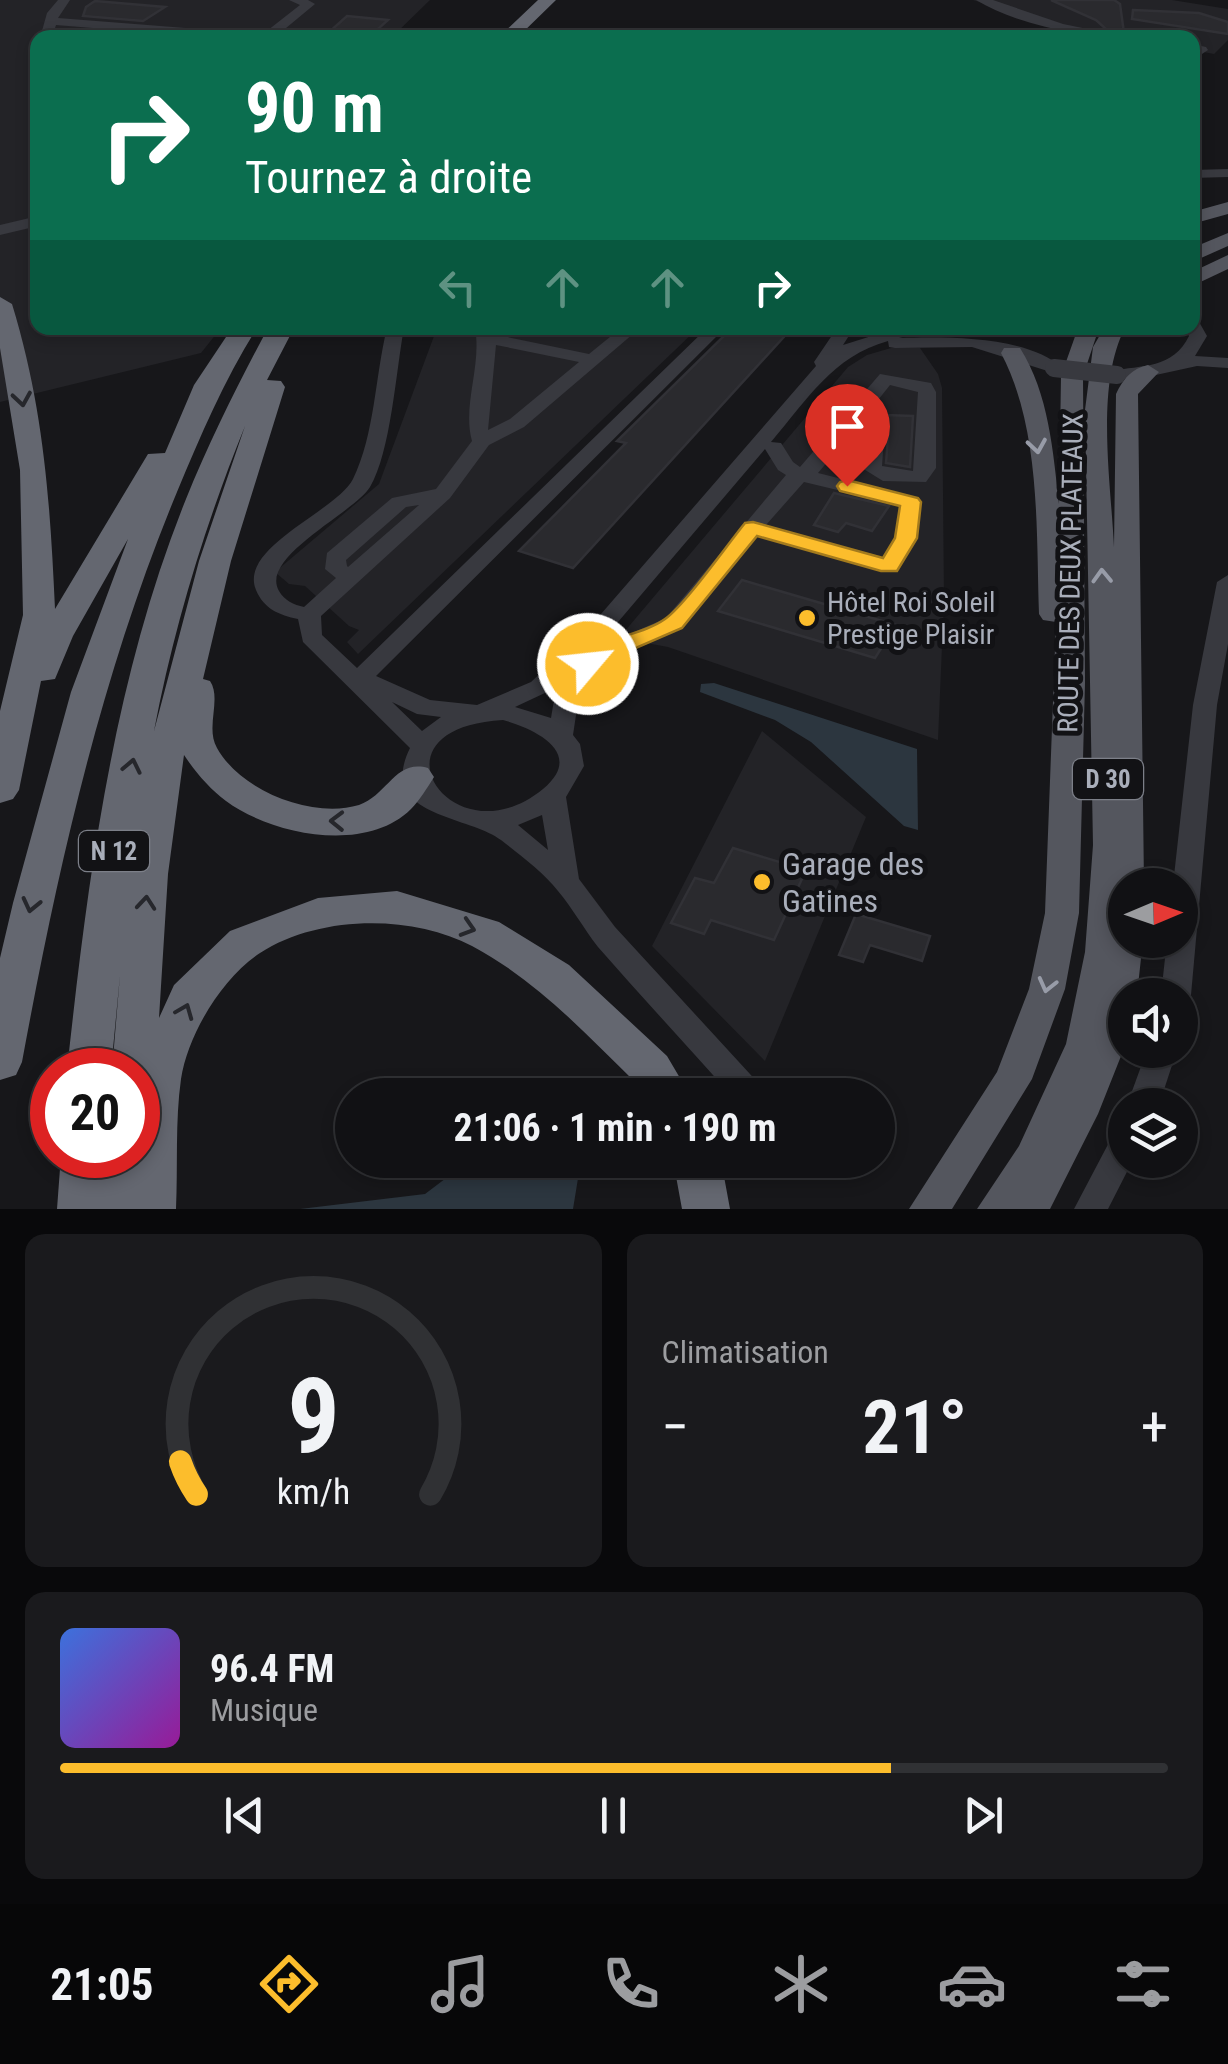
<!DOCTYPE html>
<html lang="fr">
<meta charset="utf-8">
<style>
:root{--surface:#111114;--page:#1a1a1d;--text:#f1f3f6;--muted:#9c9da0;--line:#303134;--accent:#fcbd2c}
body{margin:0;font-family:"Roboto Condensed",sans-serif;background:var(--page);color:var(--text);height:100vh;display:flex;flex-direction:column;font-size:38px;white-space:nowrap}
*{box-sizing:border-box;margin:0}
p{font-size:32px;color:var(--muted)}
.icon{flex:none;width:55px;height:55px;fill:none;stroke:currentColor;stroke-width:2;stroke-linecap:round;stroke-linejoin:round}
.map{position:relative;height:1209px;overflow:hidden}
.sheet{display:flex;flex-direction:column;gap:25px;padding:25px;background:#09090b;flex:1}
.sheet>*{flex:none}
.banner{position:absolute;left:30px;top:30px;width:1170px;height:305px;border-radius:20px;box-shadow:0 5px 15px #0003,0 0 0 2px var(--line);background:#0b6e4f;color:#fff;overflow:hidden}
.needle{width:65px;rotate:88deg}
.tools{position:absolute;left:1108px;top:868px;display:grid;gap:20px}
.tools a{display:grid;place-items:center;width:90px;height:90px;border-radius:50%;background:var(--surface);box-shadow:0 5px 15px #0003,0 0 0 2px var(--line);font-size:50px}
.speed{position:absolute;left:30px;top:1048px;display:flex;gap:20px;font-size:50px;font-weight:700;text-align:center}
.speed>*{display:grid;place-content:center;width:130px;height:130px;border-radius:50%;background:var(--surface);box-shadow:0 5px 15px #0003,0 0 0 2px var(--line);line-height:1}
.speed .limit{border:15px solid #d22;background:#fff;color:#111}
.pin{position:absolute;display:grid;place-items:center;width:85px;height:85px;color:#fff;margin:-102px -42px;border-radius:50% 50% 50% 0;rotate:-45deg;box-shadow:0 0 10px #0007}
.pin .icon{rotate:45deg}
.me{position:absolute;width:110px;margin:-55px;rotate:62deg;stroke-linejoin:round;filter:drop-shadow(0 0 8px #0008)}
.turn{display:flex;align-items:center;gap:35px;height:210px;padding:0 50px;font-size:45px}
.turn .icon{width:130px;height:130px;stroke-width:2.5}
.turn b{display:block;font-size:70px;line-height:85px}
.lanes{display:flex;align-items:center;height:95px;padding:0 50px;background:#0003;justify-content:center;gap:50px;direction:ltr}
.lanes .off{opacity:.35}
.big{font-size:75px;font-weight:700;line-height:1.1}
.sheet .card{flex:1;display:flex;flex-direction:column;justify-content:center;gap:15px;min-width:0;padding:0 35px;border-radius:20px;background:var(--page)}
.sheet .dial{align-items:center;gap:0}
.dial svg{height:260px;overflow:visible;fill:none;stroke:var(--line);stroke-width:7;stroke-linecap:round;text-anchor:middle}
.dial text{fill:var(--text);stroke:none}
.song{display:flex;align-items:center;gap:30px}
.cover{width:120px;height:120px;border-radius:15px;background:linear-gradient(135deg,hsl(220 70% 55%),hsl(300 70% 35%))}
.played{height:10px;border-radius:5px;background:linear-gradient(90deg,var(--accent) 75%,var(--line) 75%)}
.keys{display:flex;justify-content:space-around;direction:ltr}
.heat{display:flex;justify-content:space-between;align-items:center;font-size:55px;direction:ltr}
.sheet .tiles{flex:1;display:grid;gap:25px;grid-template-columns:1fr 1fr}
.card:last-child{grid-column:span 2}
.trip{position:absolute;left:335px;top:1078px;width:560px;height:100px;border-radius:50px;background:var(--surface);box-shadow:0 5px 15px #0003,0 0 0 2px var(--line);font-weight:700;line-height:100px;text-align:center}
.dock{display:flex;height:160px;justify-content:space-around;align-items:center;background:#070708;color:var(--muted)}
.dock .icon{width:70px;height:70px}
.dock .active{color:var(--accent)}
.dock b{font-size:45px;color:var(--text)}
.map>svg:first-child{display:block}
</style>
<div class="map">
<svg width="1228" height="1209" viewBox="0 0 1228 1209">
<rect width="100%" height="100%" fill="#17171a"/>
<path fill="#232327" d="M0 0H430L392 37 38 38V328H221L201 353 0 402Z
M973 0H1172L1228 9V40L1214 54 1193 50 1192 38 1114 37 1058 28Z
M437 328H698L358 654 347 642 359 630 349 626 305 586 289 584 275 572 379 484Z
M891 348H920L938 374 942 388 944 599 938 740 668 647 619 638 848 367 867 355Z
M762 731 866 817 765 1061 652 946Z"/>
<path fill="#2c363f" d="M714 683 917 749 918 830 904 826 811 742 775 720 700 692 701 684Z
M470 1160H581L573 1209H300L425 1194Z"/>
<path fill="#2a2a2e" stroke="#313136" stroke-width="2.5" d="M1051 0H1114L1120 4 1124 33 1106 29 1096 20Z
M95 1 165 7 143 21 83 16 86 7Z
M1133 10 1199 13 1228 22V34L1132 19Z
M347 16 388 20 369 37 327 34Z
M732 328H792L573 568 519 551 626 443 617 441Z
M884 415 913 416 910 467 886 463 888 437 883 432Z
M834 493 889 506 872 531 846 523 838 532 814 525Z
M742 580 896 625 875 658 718 611Z
M733 848 806 870 774 940 711 920 704 934 671 923 695 878 714 883Z
M856 914 930 936 922 961 870 945 863 962 839 955Z"/>
<g fill="none" stroke-linecap="round" stroke-linejoin="round">
<path fill="#38393f" fill-rule="evenodd" d="M58 0H70L58 18 263 34 300 5 289 0H308L315 4 274 38H214L56 25 52 38H40L47 13Z
M976 0H993L1063 24 1132 38C1084 38 1017 25 976 0Z
M1192 44 1206 47 1208 50 1202 54 1192 52Z
M1228 169V177L1192 178V170Z
M38 216V226L0 235V225Z
M1192 319 1198 320 1207 336 1195 356 1228 358V368L1197 366 1142 378 1111 379V371C1142 365 1173 369 1189 336L1185 328H1192Z
M387 328H404C396 370 391 452 370 487 354 513 259 557 279 591 284 600 294 605 304 607L336 578 325 569 327 553 392 498 436 489 472 441C462 405 482 366 475 328H491L493 334 589 354 621 328H640L524 427 489 445 450 498 321 616 322 635 357 668 707 328H725L376 676 430 700 477 705 531 682 588 629 816 366 814 362 837 328H854L843 345 897 328H923L921 332 899 338C947 337 1025 335 1063 368L1054 373 972 347 895 348 889 347 888 341C833 356 807 400 771 442L781 443 793 462 800 467 880 374 931 383 936 392V468L926 482 883 481 862 468 864 440 851 434 818 473 918 498 921 502 917 538 897 571H881L757 536 682 628 601 665 579 695 573 735 580 744 584 766 566 797 579 879 615 927 761 1086 766 1095H731C687 1046 642 997 598 947 584 929 573 909 558 891 543 872 520 855 501 840 469 815 376 817 410 748L303 642 298 619C279 615 264 609 256 590 238 547 337 511 353 479 375 434 375 376 387 328ZM496 345 579 362 510 419 488 430ZM890 385 918 392 913 471 882 466 884 437 859 424ZM765 449 778 470 786 475 666 618 616 640 607 635ZM804 482 900 505 895 538 883 558 766 525ZM419 505 348 567 347 566 346 560 406 507ZM576 666 555 694 551 718 515 707 547 692ZM392 702 417 714 441 717 422 731ZM503 720C535 729 586 753 543 789 453 863 361 728 503 720ZM542 815 548 850 518 825Z
M1228 575V644L1217 705 1191 995 1186 1003 1180 1005V995H1161L1167 940H1180V885H1173L1193 705 1217 582Z
M1147 1050H1177L1159 1105H1127Z
M1125 1129V1160H1133L1108 1209H1074L1114 1133Z"/>
<path fill="#54565e" fill-rule="evenodd" d="M1228 202V214L1192 224V212Z
M1228 233V246L1192 262V248Z
M1228 255V269L1192 286V272Z
M1078 328H1099L1083 376 1085 683 1079 913 1065 989 1032 1079 952 1209H909L997 1072 1029 989 1045 913 1056 622 1043 620 1039 614C1036 530 1041 429 1001 353L1004 348H1020C1049 394 1053 451 1059 504L1061 376Z
M1104 328H1125C1095 385 1111 483 1114 547L1116 394C1123 379 1131 369 1148 365L1159 372 1138 394 1144 885H1125L1122 928 1125 927V940H1143L1137 995H1125V1046L1098 1114 1050 1209H977L1019 1146 1066 1044 1085 952 1093 845 1085 410 1093 347Z"/>
<path fill="#646770" fill-rule="evenodd" d="M538 0H556L517 38H498Z
M0 297 12 304C44 409 50 501 55 609L148 454 165 453 194 385 232 328H257C224 380 201 435 177 492 101 675 58 867 22 1062L16 1075 0 1080V958L13 903 71 692 128 539 73 636 55 679 41 681 19 790 13 799 0 803V711L23 615 20 470 0 348Z
M268 328H294L267 380 281 381 285 387 231 561 203 679 210 681C222 699 205 727 217 748 241 791 312 819 359 805 388 795 395 759 428 768L434 777C427 788 420 800 411 809 366 854 272 835 226 801 209 788 196 773 184 755L168 874 159 1018 174 985 230 931 318 898 397 891 499 922 569 965 667 1056 690 1095H643L635 1082C584 1032 536 980 472 946 412 914 318 915 260 953 222 978 188 1034 181 1079 175 1121 178 1167 176 1209H57L61 1155H107V1159L108 1155H138V1070H112L120 975 111 1070H67C88 878 113 680 186 499 210 440 238 384 268 328ZM245 426 199 561 154 731C174 626 205 525 245 426Z
M673 1160H721L730 1209H682Z"/>
<path stroke="#38393f" stroke-width="18" d="M1054 368 1117 375"/>
</g>
<defs><path id="oneway-chevron" d="M-2-3.5L2.5 0L-2 3.5" fill="none" stroke-width="1.6" stroke-linecap="round" stroke-linejoin="round" transform="scale(2.5)"/></defs>
<g stroke="#26272c">
<use href="#oneway-chevron" transform="translate(22 399) rotate(81)"/>
<use href="#oneway-chevron" transform="translate(132 766) rotate(-78)"/>
<use href="#oneway-chevron" transform="translate(337 821) rotate(-179)"/>
<use href="#oneway-chevron" transform="translate(146 903) rotate(-85)"/>
<use href="#oneway-chevron" transform="translate(31 905) rotate(103)"/>
<use href="#oneway-chevron" transform="translate(468 928) rotate(17)"/>
<use href="#oneway-chevron" transform="translate(185 1011) rotate(-68)"/>
</g>
<g stroke="#989ca8">
<use href="#oneway-chevron" transform="translate(1037 446) rotate(81)"/>
<use href="#oneway-chevron" transform="translate(1102 576) rotate(-92)"/>
<use href="#oneway-chevron" transform="translate(1047 985) rotate(104)"/>
</g>
<path fill="#fcbd2c" stroke="#a47b1d" stroke-width="2.5" d="M847 480 918 498 921 502 917 538 897 571H881L757 536 682 628 617 656 596 669H580L576 664C597 636 638 638 665 619 685 605 727 545 745 523L753 522 883 558 895 538 900 506 840 491 837 486 840 482Z"/>
<g fill="#fcbd2c" stroke="#121215" stroke-width="4">
<circle cx="807" cy="618" r="10"/>
<circle cx="762" cy="882" r="10"/>
</g>
<g text-anchor="middle" stroke-width="10" stroke-linejoin="round" paint-order="stroke">
<g fill="#121215" stroke="#7c7f88" stroke-width="2.5">
<rect x="1073" y="759" width="70" height="40" rx="8"/>
<rect x="79" y="831" width="70" height="40" rx="8"/>
</g>
<g font-size="25" font-weight="bold" fill="#a9aeba">
<text x="1108" y="788">D 30</text>
<text x="114" y="860">N 12</text>
</g>
<g font-size="28" fill="#a9aeba" stroke="#121215">
<text transform="translate(1070 573) rotate(-89)" y="10">ROUTE DES DEUX PLATEAUX</text>
</g>
<g font-size="28" fill="#a9aeba" stroke="#121215" text-anchor="start">
<text x="827" y="612">Hôtel Roi Soleil<tspan x="827" dy="32">Prestige Plaisir</tspan></text>
</g>
<g font-size="32" fill="#a9aeba" stroke="#121215" text-anchor="start">
<text x="782" y="875">Garage des<tspan x="782" dy="37">Gatines</tspan></text>
</g>
</g>
</svg>
<div class="tools">
<a><svg class="needle" viewBox="-14 -14 28 28"><path d="M0-13l5 13h-10z" fill="#e53935"/><path d="M0 13l5-13h-10z" fill="#9c9da0"/></svg></a>
<a><svg class="icon" aria-label="sound" viewBox="0 0 24 24"><path d="M4 9h4l5-4v14l-5-4H4zM17 9q2 3 0 6"/></svg></a>
<a><svg class="icon" aria-label="layers" viewBox="0 0 24 24"><path d="M12 4l9 5-9 5-9-5zM3 14l9 5 9-5"/></svg></a>
</div>
<div class="speed"><div class="limit">20</div></div>
<div class="pin" style="left:847px;top:486px;background:#d93025"><svg class="icon" aria-label="arrive" viewBox="0 0 24 24"><path d="M6 21V4h12l-3 4 3 4H6"/></svg></div>
<svg class="me" style="left:588px;top:664px" viewBox="-20 -20 40 40"><circle r="17" fill="#fcbd2c" stroke="#fff" stroke-width="3"/><path d="M0-11L8 9 0 5-8 9z" fill="#fff"/></svg>
<div class="trip">21:06 · 1 min · 190 m</div>
<div class="banner">
<div class="turn"><svg class="icon" aria-label="right" viewBox="0 0 24 24"><path d="M7 20v-9h11M14 6l5 5-5 5"/></svg><div><b>90 m</b>Tournez à droite</div></div>
<div class="lanes"><svg class="icon off" aria-label="left" viewBox="0 0 24 24"><path d="M17 20v-9H6M10 6l-5 5 5 5"/></svg><svg class="icon off" aria-label="ahead" viewBox="0 0 24 24"><path d="M12 20V5M6 11l6-6 6 6"/></svg><svg class="icon off" aria-label="ahead" viewBox="0 0 24 24"><path d="M12 20V5M6 11l6-6 6 6"/></svg><svg class="icon" aria-label="right" viewBox="0 0 24 24"><path d="M7 20v-9h11M14 6l5 5-5 5"/></svg></div>
</div>
</div>
<section class="sheet">
<div class="tiles">
<div class="card dial"><svg viewBox="0 0 100 80">
<path d="M14 69A42 42 0 1 1 86 69"/>
<path d="M14 69A42 42 0 0 1 9 59" stroke="#fcbd2c"/>
<text x="50" y="56" font-size="32" font-weight="700">9</text>
<text x="50" y="72" font-size="11">km/h</text>
</svg></div>
<div class="card"><p>Climatisation</p>
<div class="heat"><a>−</a><b class="big">21°</b><a>+</a></div>
</div>
<div class="card">
<div class="song"><i class="cover"></i><div><b>96.4 FM</b><p>Musique</p></div></div>
<div class="played"></div>
<div class="keys"><svg class="icon" aria-label="previous" viewBox="0 0 24 24"><path d="M18 5L8 12l10 7zM5 5v14"/></svg><svg class="icon" aria-label="pause" viewBox="0 0 24 24"><path d="M8 5v14M16 5v14"/></svg><svg class="icon" aria-label="next" viewBox="0 0 24 24"><path d="M6 5l10 7-10 7zM19 5v14"/></svg></div>
</div>
</div>
</section>
<nav class="dock">
<b>21:05</b>
<svg class="icon active" aria-label="directions" viewBox="0 0 24 24"><path d="M12 3l9 9-9 9-9-9zM9 14v-3h6M13 9l2 2-2 2"/></svg>
<svg class="icon" aria-label="music" viewBox="0 0 24 24"><path d="M9 18V5l10-2v13"/><circle cx="6" cy="18" r="3"/><circle cx="16" cy="16" r="3"/></svg>
<svg class="icon" aria-label="phone" viewBox="0 0 24 24"><path d="M5 4h4l2 5-3 2q2 4 5 5l2-3 5 2v4C11 20 4 13 5 4z"/></svg>
<svg class="icon" aria-label="climate" viewBox="0 0 24 24"><path d="M12 3v18M4 7l16 10M4 17L20 7"/></svg>
<svg class="icon" aria-label="car" viewBox="0 0 24 24"><path d="M5 17H2v-5l4-1 3-4h7l3 4 3 1v5h-3M9 17h6M6 11h13"/><circle cx="7" cy="17" r="2"/><circle cx="17" cy="17" r="2"/></svg>
<svg class="icon" aria-label="filters" viewBox="0 0 24 24"><path d="M4 7h16M4 17h16"/><circle cx="9" cy="7" r="2"/><circle cx="15" cy="17" r="2"/></svg>
</nav>
